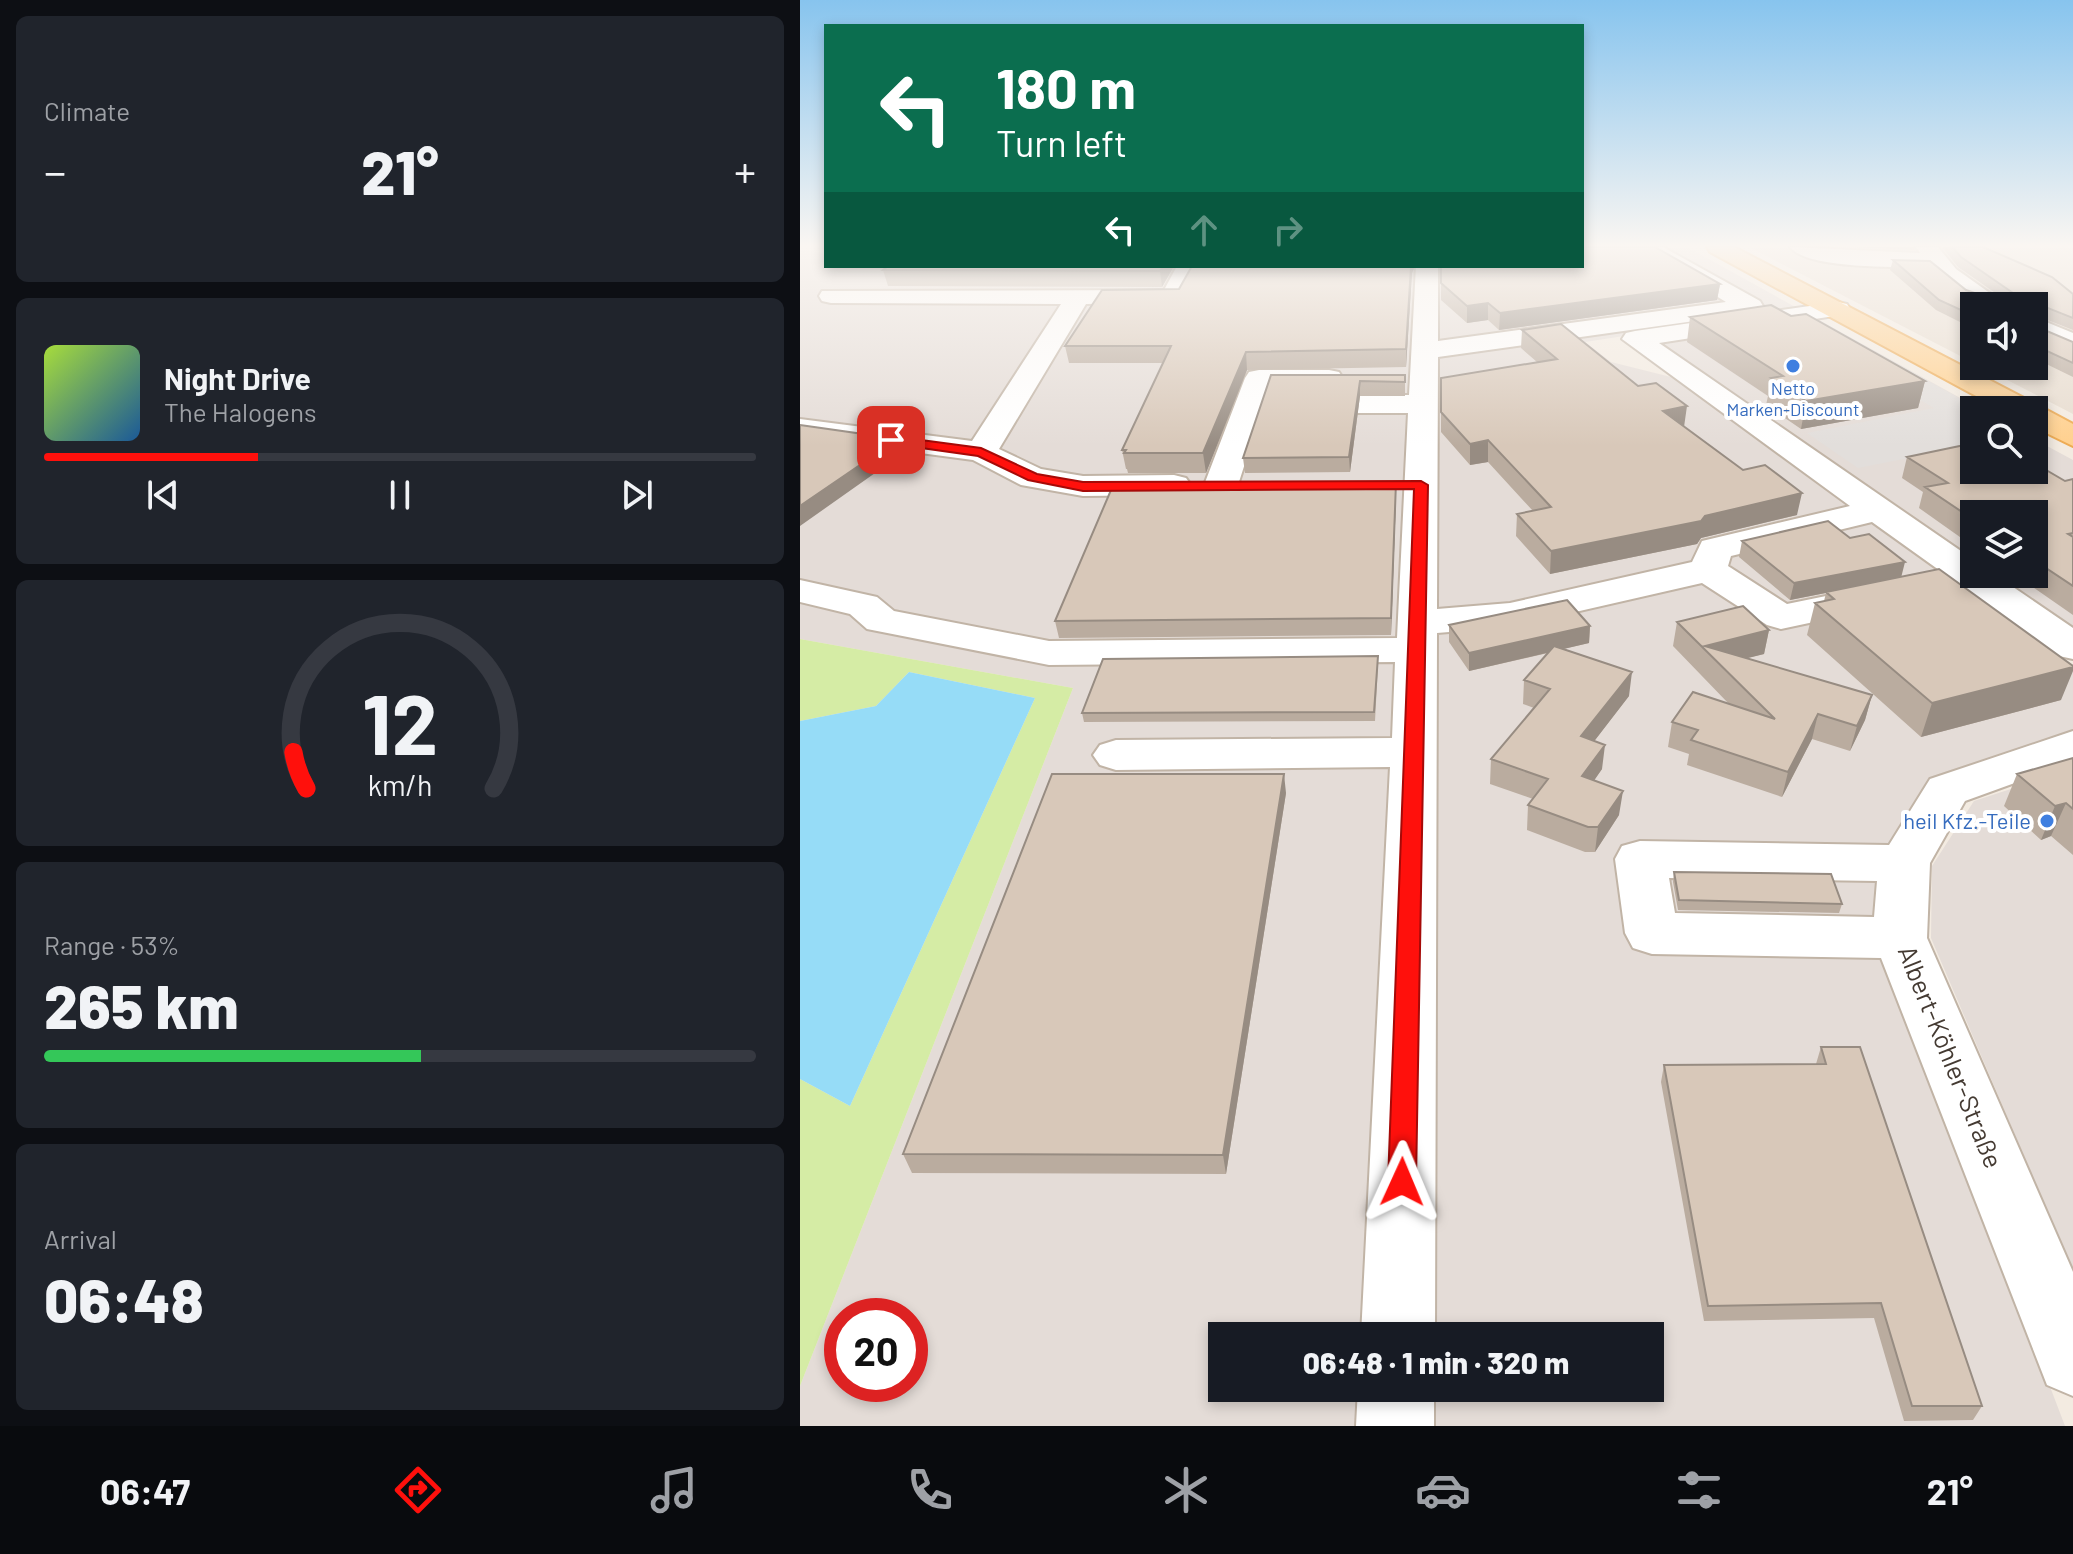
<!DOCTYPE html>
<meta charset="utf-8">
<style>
:root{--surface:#171b24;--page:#20242c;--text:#f1f3f6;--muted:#9ea1a6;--line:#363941;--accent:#ff100c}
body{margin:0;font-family:Barlow,sans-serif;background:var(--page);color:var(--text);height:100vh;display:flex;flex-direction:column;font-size:30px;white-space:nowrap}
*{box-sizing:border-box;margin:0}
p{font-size:26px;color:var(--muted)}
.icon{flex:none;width:44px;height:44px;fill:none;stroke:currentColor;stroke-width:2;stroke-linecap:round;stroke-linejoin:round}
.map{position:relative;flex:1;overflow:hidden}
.panel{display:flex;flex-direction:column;gap:16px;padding:16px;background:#0d0f14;width:800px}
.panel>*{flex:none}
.guide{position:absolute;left:24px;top:24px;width:760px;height:244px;border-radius:0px;box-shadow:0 4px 12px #0003;background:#0b6e4f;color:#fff;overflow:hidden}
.tools{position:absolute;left:1160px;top:292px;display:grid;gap:16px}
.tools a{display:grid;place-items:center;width:88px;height:88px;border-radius:0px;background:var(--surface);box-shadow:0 4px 12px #0003;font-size:40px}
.speed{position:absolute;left:24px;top:1298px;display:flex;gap:16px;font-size:40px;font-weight:700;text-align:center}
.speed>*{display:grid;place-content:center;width:104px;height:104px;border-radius:50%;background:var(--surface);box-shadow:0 4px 12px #0003;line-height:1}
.speed .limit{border:12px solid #d22;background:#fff;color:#111}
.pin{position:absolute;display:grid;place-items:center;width:68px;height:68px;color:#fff;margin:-34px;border-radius:16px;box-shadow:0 4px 12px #0006}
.me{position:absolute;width:88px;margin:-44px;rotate:1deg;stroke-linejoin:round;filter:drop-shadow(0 0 6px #0008)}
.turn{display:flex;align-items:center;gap:28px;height:168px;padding:0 40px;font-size:36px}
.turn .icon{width:104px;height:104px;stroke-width:2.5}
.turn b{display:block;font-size:56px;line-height:68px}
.lanes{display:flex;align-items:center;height:76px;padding:0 40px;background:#0003;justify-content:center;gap:40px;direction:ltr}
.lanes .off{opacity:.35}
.big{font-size:60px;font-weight:800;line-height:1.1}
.panel .tile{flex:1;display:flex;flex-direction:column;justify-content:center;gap:12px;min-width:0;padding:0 28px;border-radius:12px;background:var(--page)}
.panel .dial{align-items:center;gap:0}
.dial svg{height:208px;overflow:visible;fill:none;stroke:var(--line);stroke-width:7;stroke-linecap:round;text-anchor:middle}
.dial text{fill:var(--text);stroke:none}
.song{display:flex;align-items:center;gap:24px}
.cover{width:96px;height:96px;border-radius:12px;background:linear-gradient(135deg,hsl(80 70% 55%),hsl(210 70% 35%))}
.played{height:8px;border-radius:4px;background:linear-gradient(90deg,var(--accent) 30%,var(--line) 30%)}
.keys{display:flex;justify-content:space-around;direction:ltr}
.heat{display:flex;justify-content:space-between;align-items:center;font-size:44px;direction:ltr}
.charge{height:12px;border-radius:6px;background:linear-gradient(90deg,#34c759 53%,var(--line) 0)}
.trip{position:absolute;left:408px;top:1322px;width:456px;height:80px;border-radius:0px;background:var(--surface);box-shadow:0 4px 12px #0003;font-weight:800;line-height:80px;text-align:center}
.tab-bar{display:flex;height:128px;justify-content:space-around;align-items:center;background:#090b0e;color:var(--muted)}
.tab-bar .icon{width:56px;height:56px}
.tab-bar .current{color:var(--accent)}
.tab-bar b{font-size:36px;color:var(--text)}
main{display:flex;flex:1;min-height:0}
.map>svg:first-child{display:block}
</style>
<main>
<section class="panel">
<div class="tile"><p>Climate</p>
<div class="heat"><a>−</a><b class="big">21°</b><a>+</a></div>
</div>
<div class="tile">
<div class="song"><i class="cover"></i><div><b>Night Drive</b><p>The Halogens</p></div></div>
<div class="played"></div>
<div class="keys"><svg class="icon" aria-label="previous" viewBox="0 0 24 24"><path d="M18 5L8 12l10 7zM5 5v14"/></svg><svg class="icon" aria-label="pause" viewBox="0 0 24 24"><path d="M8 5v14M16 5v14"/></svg><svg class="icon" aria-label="next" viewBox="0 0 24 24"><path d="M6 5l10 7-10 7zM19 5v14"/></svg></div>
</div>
<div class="tile dial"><svg viewBox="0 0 100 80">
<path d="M14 69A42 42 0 1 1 86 69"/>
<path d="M14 69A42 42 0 0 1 9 55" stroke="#ff100c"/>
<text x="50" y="56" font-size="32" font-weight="700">12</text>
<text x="50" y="72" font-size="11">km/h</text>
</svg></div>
<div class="tile"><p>Range · 53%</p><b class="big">265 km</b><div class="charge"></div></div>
<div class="tile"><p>Arrival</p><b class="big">06:48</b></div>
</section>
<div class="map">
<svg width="1273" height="1426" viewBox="0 0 1273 1426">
<rect width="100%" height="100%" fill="#f3ebe1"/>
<path fill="#e7dccf" d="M949 247H1273V414L1180 366H1234V306H1174V363Z"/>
<path fill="#e4dcd7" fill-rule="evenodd" d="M782 247H887L999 309 785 342 811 362 879 379 1273 667V735L1131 782 1079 938 1265 1426H0V1386L273 688 0 639V250L26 253V266H782ZM42 1316H110V1384H42ZM422 1336H850V1388H422Z
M1019 320 1182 410H1174V470H1234V439L1273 460V629L1193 574H1234V514H1174V561L857 343Z
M1273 769V1271L1131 938 1132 866 1174 801Z"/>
<path fill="#d5eca5" d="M0 639 273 688 0 1386V1079L50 1106 235 698 109 672 76 706 0 721Z"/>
<path fill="#e2dedb" d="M1019 320 1180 410H1174V445L1058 468 1007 433 1134 408 1007 335 935 333Z"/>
<path fill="#96dcf7" d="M109 672 235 698 50 1106 0 1079V721L76 706Z"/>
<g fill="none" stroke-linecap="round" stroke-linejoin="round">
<defs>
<path id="minor" d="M836 247H863L960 301 963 306 960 311 951 313 638 357 637 609 710 603 892 562 902 541 1050 506 822 339 826 333 835 331 1038 302 1047 304 1050 309 1047 314 859 343 1174 560V574H1194L1273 628V659L1259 656 1072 522 931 556 928 566 987 604 1070 587 1084 591 1089 599 1084 607 981 629 967 625 902 583 710 627 637 633 635 1336H561L590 767 316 770 300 765 293 755 300 745 316 740 592 738 595 662 249 665 67 629 50 614 0 602V580L77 597 94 611 249 641 597 638 608 413H497L487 410 482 404 487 398 497 395H609L616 266H638V341L926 302Z
M990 247 1120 253 1116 247H1138L1156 269 1208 306C1171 306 1154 297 1129 268 1099 266 1008 270 990 247Z
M377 266H399L381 302 286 304 199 449 241 469 283 476 374 475 386 478 391 485 386 492 374 495 283 496 221 485 173 460 0 437V419L172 441 261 304 31 303 22 301 19 296 22 291 364 290Z
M1234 317 1273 333V351L1234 335Z
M459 370H529L539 372 543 378 539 384 470 386 438 485 433 492 421 495 409 492 404 485 445 378 449 372Z
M1273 731V762L1165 801 1130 863 1127 938 1273 1272V1396L1247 1385 1081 958 852 954 833 948 825 933 815 859 822 846 840 841 1089 845 1130 779ZM869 878 1077 881 1074 917 875 913Z
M558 1388H634V1426H556Z"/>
<path id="major" d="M907 247H934L1245 409 1273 424V446L1234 427V410H1202L910 252Z"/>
</defs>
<use href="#minor" stroke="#c1b4a6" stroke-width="4"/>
<use href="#major" stroke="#eeab53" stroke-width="4"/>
<use href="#minor" fill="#fff" fill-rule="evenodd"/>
<use href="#major" fill="#ffd08e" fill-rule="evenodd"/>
</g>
<path fill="#baac9f" d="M1049 247H1115L1114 250Z
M1142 247H1183L1273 294V330L1235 315V326L1273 342V377L1234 358V306H1174V329L1136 310 1090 270 1093 260 1166 290 1186 297H1201L1158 267Z
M88 266H374L362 287 88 286 83 270Z
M392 266H615L612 273 606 367 447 370 406 473H328L327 469H326L322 450 363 363H269L265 346 379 289Z
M641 267H672L920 284 917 300 699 330 688 320 667 323 641 300Z
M991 316 1125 381 1118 408 1001 429 966 405 968 396 887 342 890 317Z
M722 330 885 427 997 515 901 538 897 544 750 574 716 536 717 514 733 511 688 462 670 465 641 432V378L737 362 721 348Z
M471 375H605V396H560L550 472 445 473 443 458Z
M1107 457 1265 481 1273 479V615L1214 574H1234V514H1174V547L1119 508 1123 492 1102 478Z
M596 498 591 635 259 638 255 621Z
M942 541 1101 577 1261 700 1121 737 1007 635 1015 603 1024 601 1026 593 990 600 939 557Z
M877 622 969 630 964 654 947 658 1072 695 1065 720 1050 751 1012 739 982 797 887 765 889 754 868 747 872 722 929 704 873 646Z
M649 625 790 626 789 643 763 649 829 696 794 741 802 769 794 780 819 815 795 852H785L727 830 728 805 733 799 690 784 691 759 734 708 723 704 724 680 748 653 669 671 649 642Z
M578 665 575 721 284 722 282 713Z
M1273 758V855L1251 836 1241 840 1204 806 1217 774Z
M486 793 426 1174 112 1173 103 1154Z
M874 872 1042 904 1039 913 878 910 873 882Z
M1021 1047 1182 1406 1173 1420 1104 1421 1074 1318 904 1321 861 1082 864 1065 1016 1064Z"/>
<path fill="#978c82" d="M363 266H374L362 287 360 271Z
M611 266H615L612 273 606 367V349Z
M920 284 917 300 699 330 700 313Z
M688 303V320L667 323V306Z
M446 352 447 370 406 473 403 453Z
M560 381V396L550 472 549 457Z
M1125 381 1118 408 1001 429 1006 401Z
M887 406 884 427 863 411Z
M98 439 102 454 0 526V506Z
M688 440V462L670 465V444Z
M596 482V498L591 635V618Z
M1002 493 997 515 901 538 897 544 750 574 751 551Z
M1105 562 1101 578 990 600 994 583Z
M790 626 789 643 669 671V653Z
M969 630 964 654 920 665 905 646Z
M1273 667V671L1261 700 1121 737 1132 703Z
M832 672 829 696 779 761 781 736Z
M1072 695 1065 720 1050 751 1057 726Z
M1018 714 1012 739 982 797 988 772Z
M805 745 802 769 780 801 782 776Z
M484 774 486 793 426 1174 423 1155Z
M823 791 819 815 795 852 798 827Z
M1266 803 1251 836 1241 840 1255 806Z"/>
<path fill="#d8c8b9" stroke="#978c82" stroke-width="2" d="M782 247H855L920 284 700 313 688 303 667 306 641 283V267L782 266Z
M1152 247H1183L1252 277 1273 294V318L1238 304 1234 306 1235 326 1273 342V363L1234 345V306H1174V316L1139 300 1093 260 1130 261 1166 290 1186 297 1213 298V293L1161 257Z
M88 266H363L360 271 83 270Z
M392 266H611L606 349 446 352 403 453H324L326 450H322L371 346H265L302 290 379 289Z
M971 305 991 316 1006 314 1125 381 1006 401 971 378 983 376 890 317Z
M761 324 838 386 856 383 887 406 863 411 943 470 965 465 1002 493 905 516 901 521 751 551 717 514 751 507 688 440 670 444 641 412V378L757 359 722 330Z
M471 375H605V382L560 381 549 457 443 458Z
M0 425 98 439 0 506Z
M1174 443V470H1234V463L1265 481 1273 479V533L1268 534 1273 537V586L1234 560V514H1174V520L1125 487 1148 483 1107 457Z
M596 482 591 618 255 621 314 483Z
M1028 521 1050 538 1069 534 1105 562 994 583 942 541Z
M1139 569 1273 666V667L1132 703 1015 603 1034 599 1026 592Z
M767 600 790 626 669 653 649 625Z
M943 606 969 630 905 646 1072 695 1057 726 1018 714 988 772 891 740 898 730 872 722 893 692 975 719 877 622Z
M754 646 832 672 781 736 805 745 782 776 823 791 798 827H788L728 805 748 779 691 759 750 689 724 680Z
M578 656 574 712 282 713 303 659Z
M1273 758V809L1266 803 1255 806 1217 774Z
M252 774H484L423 1155 103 1154Z
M874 872 1031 874 1042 904 879 900Z
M1021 1047H1060L1182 1406H1112L1081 1303 908 1306 864 1065 1026 1064Z"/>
<linearGradient id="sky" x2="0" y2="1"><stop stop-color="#87c4ee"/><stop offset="0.55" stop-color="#faf6f2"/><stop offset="1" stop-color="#faf6f2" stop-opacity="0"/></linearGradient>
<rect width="1273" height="446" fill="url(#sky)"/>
<path fill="#ff100c" stroke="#a60a08" stroke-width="2" d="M91 436 181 448 237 474 283 482 621 481 628 485 616 1182 612 1191 602 1195 592 1191 588 1182 614 489 283 491 228 480 178 456 86 443 84 440Z"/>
<g fill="#3f7fe0" stroke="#fff" stroke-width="3">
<circle cx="993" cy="366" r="8"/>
<circle cx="1247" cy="821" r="8"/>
</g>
<g text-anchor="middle" stroke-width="8" stroke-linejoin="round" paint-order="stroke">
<g font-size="18" fill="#366cbe" stroke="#fff">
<text x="993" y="395">Netto<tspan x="993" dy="21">Marken-Discount</tspan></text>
</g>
<g font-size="22" fill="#366cbe" stroke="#fff" text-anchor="end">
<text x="1231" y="829">heil Kfz.-Teile</text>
</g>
<g font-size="26" fill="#443a32" stroke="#fff">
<text transform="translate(1150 1057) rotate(68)" y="9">Albert-Köhler-Straße</text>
</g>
</g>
</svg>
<div class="tools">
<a><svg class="icon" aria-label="sound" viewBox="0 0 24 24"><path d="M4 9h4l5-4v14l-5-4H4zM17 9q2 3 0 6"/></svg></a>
<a><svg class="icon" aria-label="search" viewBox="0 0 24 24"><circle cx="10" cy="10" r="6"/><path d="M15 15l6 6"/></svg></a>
<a><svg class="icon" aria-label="layers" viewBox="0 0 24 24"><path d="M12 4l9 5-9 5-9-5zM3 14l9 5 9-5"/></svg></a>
</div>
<div class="speed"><div class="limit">20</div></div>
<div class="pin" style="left:91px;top:440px;background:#d93025"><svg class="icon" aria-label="arrive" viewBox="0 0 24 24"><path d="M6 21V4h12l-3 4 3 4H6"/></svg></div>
<svg class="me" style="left:602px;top:1182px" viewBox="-20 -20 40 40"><path d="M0-17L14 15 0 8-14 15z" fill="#ff100c" stroke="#fff" stroke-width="4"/></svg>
<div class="trip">06:48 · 1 min · 320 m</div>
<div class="guide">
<div class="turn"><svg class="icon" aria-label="left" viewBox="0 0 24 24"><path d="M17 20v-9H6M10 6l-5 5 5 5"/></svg><div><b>180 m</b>Turn left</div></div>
<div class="lanes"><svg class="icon" aria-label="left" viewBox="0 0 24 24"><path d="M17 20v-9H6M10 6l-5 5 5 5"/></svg><svg class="icon off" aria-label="ahead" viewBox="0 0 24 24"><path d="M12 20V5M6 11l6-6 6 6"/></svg><svg class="icon off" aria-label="right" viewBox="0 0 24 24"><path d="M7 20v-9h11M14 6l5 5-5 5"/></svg></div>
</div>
</div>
</main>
<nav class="tab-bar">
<b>06:47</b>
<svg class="icon current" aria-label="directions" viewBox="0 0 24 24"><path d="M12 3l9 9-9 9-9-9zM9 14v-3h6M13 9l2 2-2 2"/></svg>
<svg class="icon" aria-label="music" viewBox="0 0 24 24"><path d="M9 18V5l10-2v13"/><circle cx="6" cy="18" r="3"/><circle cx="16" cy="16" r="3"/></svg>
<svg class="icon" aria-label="phone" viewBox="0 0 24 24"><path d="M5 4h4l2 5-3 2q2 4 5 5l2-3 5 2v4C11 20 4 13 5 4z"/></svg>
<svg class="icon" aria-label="climate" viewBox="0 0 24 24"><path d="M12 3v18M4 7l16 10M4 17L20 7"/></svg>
<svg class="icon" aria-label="car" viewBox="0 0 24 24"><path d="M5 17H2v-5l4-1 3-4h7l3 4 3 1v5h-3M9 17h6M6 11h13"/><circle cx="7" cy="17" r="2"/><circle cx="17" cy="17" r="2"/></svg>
<svg class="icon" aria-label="filters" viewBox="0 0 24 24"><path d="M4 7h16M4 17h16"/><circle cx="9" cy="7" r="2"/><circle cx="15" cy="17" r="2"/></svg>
<b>21°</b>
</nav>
